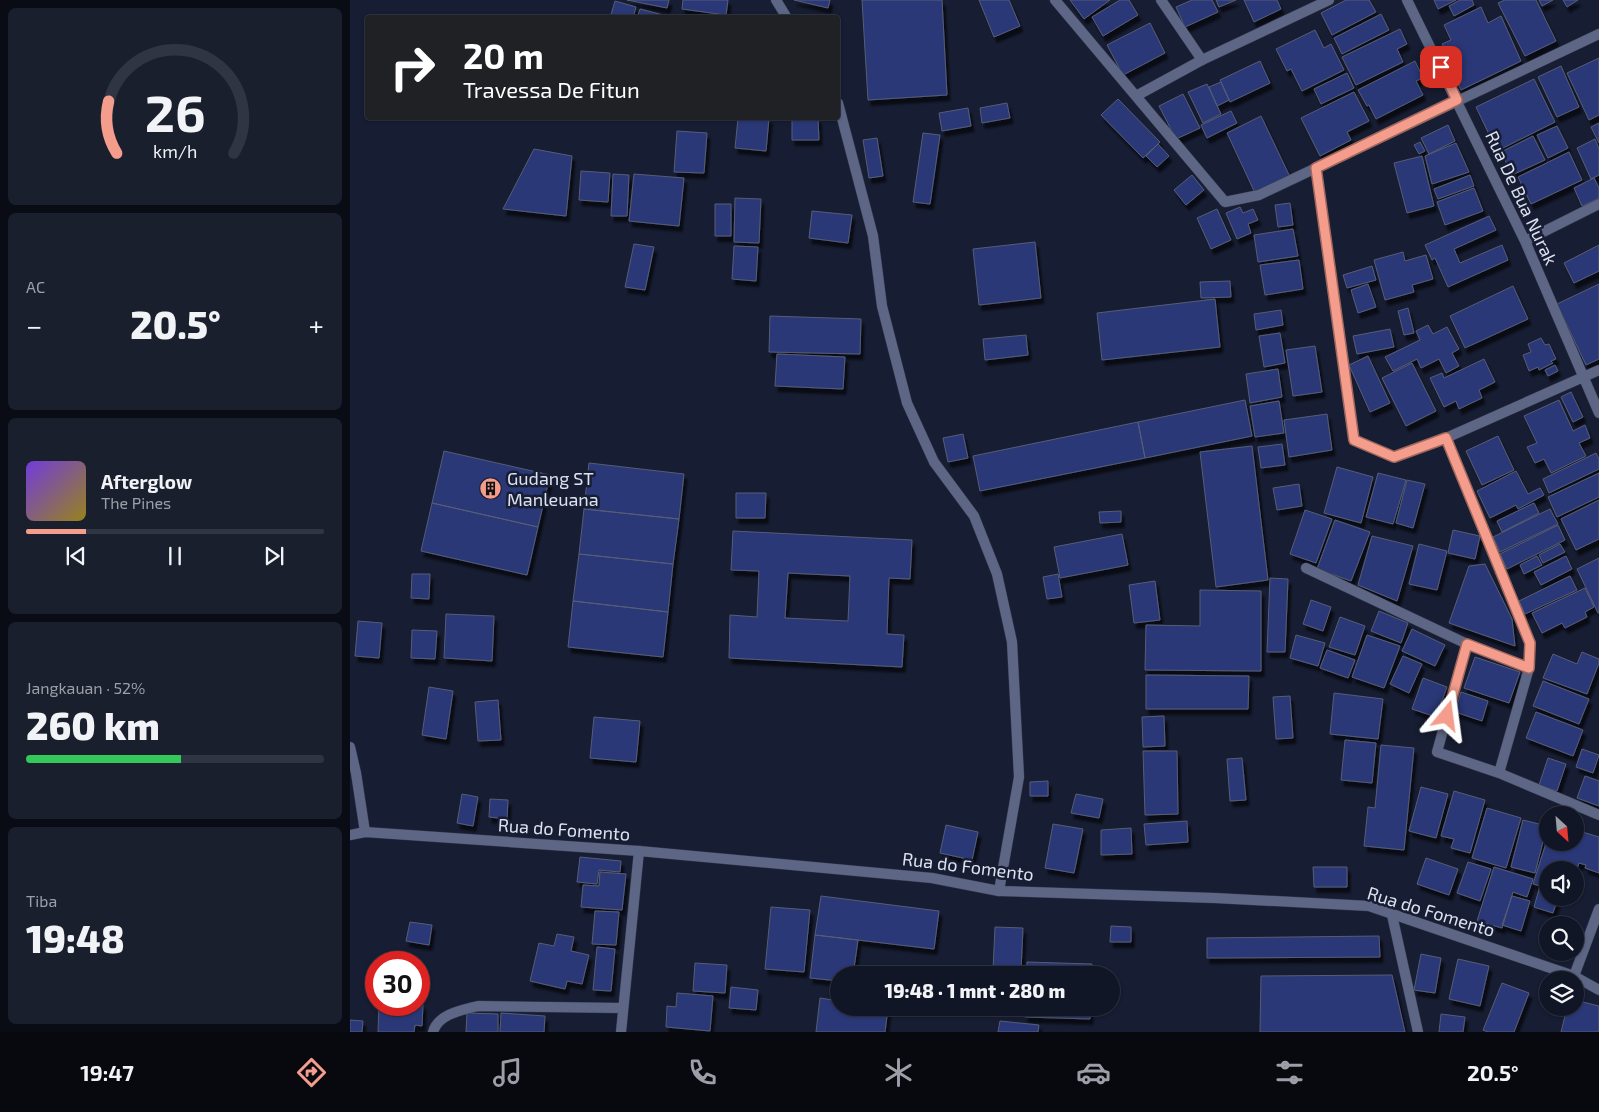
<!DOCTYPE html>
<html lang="id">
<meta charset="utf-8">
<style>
:root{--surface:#111626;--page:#1a1f2e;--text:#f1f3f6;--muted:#9c9fa7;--line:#303543;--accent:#f49d8c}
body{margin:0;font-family:"Exo 2",sans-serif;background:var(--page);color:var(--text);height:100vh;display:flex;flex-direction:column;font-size:19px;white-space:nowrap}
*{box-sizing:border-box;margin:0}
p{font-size:16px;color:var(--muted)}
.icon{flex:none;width:28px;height:28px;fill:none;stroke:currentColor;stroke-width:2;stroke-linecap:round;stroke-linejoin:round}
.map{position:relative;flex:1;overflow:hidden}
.sheet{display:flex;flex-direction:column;gap:8px;padding:8px;background:#090c15;width:350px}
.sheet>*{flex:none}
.banner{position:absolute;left:15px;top:15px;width:475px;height:105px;border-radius:5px;box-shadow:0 1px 4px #0004,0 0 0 1px var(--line);background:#202124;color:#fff;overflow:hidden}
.needle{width:32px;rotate:154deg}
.tools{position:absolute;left:1189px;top:806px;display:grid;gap:10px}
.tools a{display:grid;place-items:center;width:45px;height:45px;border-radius:50%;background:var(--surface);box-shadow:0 1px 4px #0004,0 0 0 1px var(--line);font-size:25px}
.speed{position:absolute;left:15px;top:951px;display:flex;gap:10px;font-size:25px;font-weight:700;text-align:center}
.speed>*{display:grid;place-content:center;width:65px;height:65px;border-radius:50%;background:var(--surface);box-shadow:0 1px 4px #0004,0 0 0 1px var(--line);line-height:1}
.speed .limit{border:8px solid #d22;background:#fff;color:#111}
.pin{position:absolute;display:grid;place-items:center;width:42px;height:42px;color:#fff;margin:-21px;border-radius:10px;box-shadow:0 2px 8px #0006}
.me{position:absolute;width:55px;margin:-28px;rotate:16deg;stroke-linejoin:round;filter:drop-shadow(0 0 4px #0008)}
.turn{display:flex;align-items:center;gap:18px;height:105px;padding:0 15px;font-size:22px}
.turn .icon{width:65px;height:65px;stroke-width:2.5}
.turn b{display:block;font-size:35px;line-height:42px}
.big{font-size:38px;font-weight:800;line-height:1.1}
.sheet .widget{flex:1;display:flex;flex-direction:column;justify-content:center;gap:8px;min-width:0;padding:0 18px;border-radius:8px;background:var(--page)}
.sheet .dial{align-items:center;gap:0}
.dial svg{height:130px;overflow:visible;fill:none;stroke:var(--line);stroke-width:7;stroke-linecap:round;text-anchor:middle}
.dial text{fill:var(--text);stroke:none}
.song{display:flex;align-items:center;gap:15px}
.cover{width:60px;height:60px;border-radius:8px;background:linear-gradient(135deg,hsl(260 70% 55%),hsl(50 70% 35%))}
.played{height:5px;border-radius:2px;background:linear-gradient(90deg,var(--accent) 20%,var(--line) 20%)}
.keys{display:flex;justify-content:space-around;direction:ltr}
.heat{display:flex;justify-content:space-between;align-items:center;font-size:28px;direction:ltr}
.charge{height:8px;border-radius:4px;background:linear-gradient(90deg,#34c759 52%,var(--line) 0)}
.trip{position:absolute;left:480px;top:966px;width:290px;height:50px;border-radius:25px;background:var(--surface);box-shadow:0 1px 4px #0004,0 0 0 1px var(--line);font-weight:800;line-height:50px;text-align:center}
.dock{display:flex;height:80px;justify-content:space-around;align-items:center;background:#07090f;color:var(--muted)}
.dock .icon{width:35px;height:35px}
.dock .active{color:var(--accent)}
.dock b{font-size:22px;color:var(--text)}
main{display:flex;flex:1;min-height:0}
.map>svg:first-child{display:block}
</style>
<main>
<section class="sheet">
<div class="widget dial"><svg viewBox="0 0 100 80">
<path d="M14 69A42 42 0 1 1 86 69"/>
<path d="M14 69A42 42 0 0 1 9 37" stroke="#f49d8c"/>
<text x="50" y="56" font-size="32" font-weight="700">26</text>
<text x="50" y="72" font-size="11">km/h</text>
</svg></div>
<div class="widget"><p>AC</p>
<div class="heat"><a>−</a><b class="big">20.5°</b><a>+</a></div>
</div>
<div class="widget">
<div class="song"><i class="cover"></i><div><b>Afterglow</b><p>The Pines</p></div></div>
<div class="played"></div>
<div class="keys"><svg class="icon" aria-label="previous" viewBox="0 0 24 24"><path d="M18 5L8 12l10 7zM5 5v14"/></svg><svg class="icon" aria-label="pause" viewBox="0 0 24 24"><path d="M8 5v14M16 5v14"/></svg><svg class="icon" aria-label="next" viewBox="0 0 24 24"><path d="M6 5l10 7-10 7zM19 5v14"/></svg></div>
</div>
<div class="widget"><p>Jangkauan · 52%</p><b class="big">260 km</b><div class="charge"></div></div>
<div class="widget"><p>Tiba</p><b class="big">19:48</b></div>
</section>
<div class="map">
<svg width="1249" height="1032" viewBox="0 0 1249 1032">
<defs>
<filter id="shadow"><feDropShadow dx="3" dy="5.5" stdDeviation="1" flood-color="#0009"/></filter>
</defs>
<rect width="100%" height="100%" fill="#171d32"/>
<path fill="#2a3778" stroke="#565d76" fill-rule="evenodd" filter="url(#shadow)" d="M277 0H319L317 8Z
M333 0H378L376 15 332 9Z
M444 0H480L478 8Z
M512 0H592L597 95 518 100Z
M629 0H659L670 26 644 37Z
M720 0H760L734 19Z
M770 0H779L788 15 753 36 742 17Z
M842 0H862L868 12 835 27 826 7Z
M866 0H886L869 7Z
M894 0H927L931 9 904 22Z
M996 0H1019L1026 12 982 35 971 13Z
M1084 0H1106L1088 9Z
M1110 0H1122L1124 5 1104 16 1099 6Z
M1155 0H1186L1206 41 1175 56 1148 3Z
M1189 0H1203L1192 6Z
M1213 0H1228L1217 7Z
M265 1 286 7 283 18H260Z
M1131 7 1138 23 1151 16 1171 61 1111 90 1097 61 1100 60 1092 44 1101 40 1094 25Z
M290 9 321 17 287 18Z
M1031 14 1039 30 992 54 984 38Z
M800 23 815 53 773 75 757 45Z
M1050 29 1057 44 1047 49 1053 62 1006 85 992 57Z
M965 30 974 48 981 44 994 70 952 91 941 69 937 71 926 49Z
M1249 58V115L1239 120 1217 73Z
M910 61 920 83 880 102 870 80Z
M1065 61 1073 78 1066 81 1073 95 1026 119 1019 105 1017 106 1008 90Z
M1211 66 1229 107 1207 117 1188 77Z
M997 73 1004 88 971 104 964 89Z
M1184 79 1205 122 1147 151 1126 107Z
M871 82 879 100 867 106 859 87Z
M857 84 871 114 853 123 838 92Z
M1004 92 1019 121 997 132 1001 140 970 156 951 118Z
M833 94 850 128 826 139 809 106Z
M768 99 810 142 793 158 751 115Z
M657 103 660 118 632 123 630 108Z
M618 108 621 126 592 131 589 113Z
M881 111 887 123 857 138 851 125Z
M911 116 940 177 905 193 877 133Z
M388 118H419L416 151 385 148Z
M442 118H468L469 140H442Z
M1249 123V143L1241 127Z
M1098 125 1105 141 1079 154 1071 138Z
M1207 126 1218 148 1198 158 1187 135Z
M327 131 357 133 354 173 324 172Z
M573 133 590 135 580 204 563 202Z
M1183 136 1195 160 1162 175 1151 152Z
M527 138 533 176 519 178 513 140Z
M1245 139 1249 149V175L1241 179 1227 148Z
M1070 142 1075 151 1069 154 1064 145Z
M1106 143 1119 172 1082 184 1075 156Z
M808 144 819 156 807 167 796 156Z
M184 149 222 156 216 216 153 209Z
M1219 152 1232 180 1181 204 1168 177Z
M1072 156 1084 206 1057 213 1044 163Z
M231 171 260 173 258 202 229 200Z
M263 174 279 175 277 216H261Z
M284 174 334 178 329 226 279 221Z
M842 175 854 190 836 205 824 190Z
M1120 175 1124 186 1088 199 1084 189Z
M1244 178 1249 188V198L1232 206 1224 188Z
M1124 188 1133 211 1095 225 1087 202Z
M385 198 411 199 409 243 384 242Z
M940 203 943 225 928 227 925 205Z
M365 204H381V236H365Z
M890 207 893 213 903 209 908 220 898 224 901 233 887 239 876 213Z
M867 209 881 240 861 249 847 218Z
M462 211 502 215 498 243 459 238Z
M1139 216 1146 230 1104 249 1110 263 1152 245 1158 260 1098 287 1085 258 1082 260 1075 245Z
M943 229 948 256 908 262 904 235Z
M685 242 691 298 629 305 623 249Z
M284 244 304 247 295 290 275 287Z
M1249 245V271L1224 283 1214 263Z
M384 246 408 247 406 281 382 279Z
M1053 252 1055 261 1076 255 1083 279 1062 285 1064 292 1035 300 1024 260Z
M949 260 953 289 915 295 910 265Z
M1022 266 1026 280 997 288 993 275Z
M880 281 881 297 851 298 850 282Z
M1018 284 1026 307 1008 313 1001 290Z
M1249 284V359L1236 365 1207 304Z
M1163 286 1178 319 1115 348 1100 316Z
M865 299 870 347 752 360 747 313Z
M1058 308 1064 333 1054 335 1048 311Z
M931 310 933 325 906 330 904 314Z
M420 316 511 319 510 354 419 352Z
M1078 325 1083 334 1097 327 1109 349 1102 353 1109 366 1096 373 1089 359 1071 368 1067 359 1043 371 1035 357 1070 340 1066 331Z
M1040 329 1044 347 1007 354 1003 336Z
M930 333 935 363 914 367 909 336Z
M676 335 678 355 635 360 633 339Z
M1191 338 1195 345 1199 344 1206 359 1201 361 1203 363 1189 370 1188 367 1179 371 1173 355 1181 352 1178 344Z
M965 346 972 392 943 396 936 350Z
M427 354 495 357 493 389 425 386Z
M1018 356 1040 403 1020 412 999 365Z
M1134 359 1145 382 1129 390 1132 398 1109 409 1106 401 1094 407 1080 378 1092 373 1094 378Z
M1062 363 1086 411 1056 426 1032 378Z
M1205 365 1208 371 1198 376 1195 370Z
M928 369 932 397 900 403 896 374Z
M1221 392 1233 417 1223 422 1211 397Z
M895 400 902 436 795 458 788 422Z
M1209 400 1223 431 1235 425 1240 438 1229 443 1236 456 1201 473 1194 459 1185 463 1177 447 1187 443 1174 416Z
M929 401 934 433 905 437 900 406Z
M977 414 982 450 939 457 934 420Z
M788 422 795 458 630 491 623 456Z
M613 434 618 458 598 462 593 438Z
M1148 436 1164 470 1132 485 1116 451Z
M932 444 935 465 911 468 908 447Z
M902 446 918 580 866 587 850 452Z
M94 451 200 475 188 527 82 503Z
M1246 453 1249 459V469L1199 493 1193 479Z
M239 463 334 474 329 519 234 509Z
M987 467 1023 477 1011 523 974 513Z
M1166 471 1178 494 1190 488 1194 495 1168 509 1166 505 1140 518 1127 491Z
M1028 473 1056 480 1043 524 1016 517Z
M1249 473V497L1207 517 1198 497Z
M1057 480 1075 484 1063 528 1046 523Z
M949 484 952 506 927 510 923 488Z
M386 493H416L415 518H386Z
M1249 500V539L1226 550 1211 519Z
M82 503 188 527 177 575 71 551Z
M1184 503 1189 513 1152 532 1147 521Z
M234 509 329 519 323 564 229 554Z
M1200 509 1208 524 1150 552 1143 537Z
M955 510 982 519 966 563 940 554Z
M771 511V522L750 523 749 512Z
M985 520 1020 532 1001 581 967 569Z
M1208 525 1215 540 1157 569 1150 554Z
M1103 530 1130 536 1125 559 1098 553Z
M383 531 562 540 560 579 539 578 537 634 554 635 552 667 379 658 380 615 407 617 409 571 381 570ZM438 573 500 576 498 621 435 618Z
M772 534 778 565 710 578 704 547Z
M1022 536 1063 546 1047 601 1008 585Z
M1069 544 1097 551 1087 590 1059 584Z
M1210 544 1215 552 1193 563 1189 555Z
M229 554 323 564 318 612 223 601Z
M1187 556 1192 565 1174 574 1170 565Z
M1216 556 1222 569 1191 585 1184 572Z
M1249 558V613H1248L1227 569Z
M1135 564 1162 619 1165 646 1099 623 1119 566Z
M62 574H80L79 599 61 598Z
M708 574 712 597 697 599 693 577Z
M1220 576 1227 590 1175 614 1169 601Z
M920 578 938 579 935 652H917Z
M805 581 810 620 784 623 779 585Z
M1235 588 1244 607 1235 612 1237 617 1215 628 1212 623 1192 633 1182 613Z
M850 590 911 591V671L795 670 796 625 850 626Z
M961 600 981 607 973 631 953 624Z
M223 601 318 612 313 657 218 647Z
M1029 611 1058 623 1051 643 1021 631Z
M96 614 144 616 142 661 94 658Z
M990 617 1015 626 1005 655 979 647Z
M8 621 32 623 29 658 5 656Z
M1062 629 1095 645 1085 666 1052 651Z
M62 630 87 631 85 659 61 658Z
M946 635 975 643 968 666 940 658Z
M1017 635 1050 646 1034 688 1002 677Z
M977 650 1005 660 998 678 970 668Z
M1232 652 1249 659V663L1237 694 1193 678 1203 654 1227 664Z
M1053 656 1072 664 1059 693 1040 684Z
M1125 657 1170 672 1159 703 1114 688Z
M796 675 899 676 898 709H796Z
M1073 678 1097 687 1086 717 1062 709Z
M1193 681 1239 699 1229 724 1183 706Z
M79 687 103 691 96 739 72 735Z
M1111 692 1138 701 1132 721 1105 712Z
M984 693 1033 699 1028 739 980 734Z
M940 696 943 738 926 739 923 697Z
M148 700 151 740 128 741 125 702Z
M1186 712 1233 730 1223 756 1176 738Z
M814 716 815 746 793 747 792 717Z
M244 717 290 721 286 762 240 758Z
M995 740 1026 743 1022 783 991 780Z
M1031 745 1064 748 1054 850 1014 846 1018 807 1025 808Z
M1232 749 1249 755 1243 773 1226 767Z
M793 751H827L828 814 795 815Z
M892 758 896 800 880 801 877 759Z
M1198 758 1216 764 1207 791 1189 785Z
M1235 776 1249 781V806L1227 798Z
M698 781V796H680V782Z
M1071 787 1098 794 1086 838 1059 831Z
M1104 791 1135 800 1120 853 1101 848 1104 839 1091 836Z
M112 794 128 797 123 826 107 823Z
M726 794 753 799 749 818 721 813Z
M140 799 158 800 157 819 139 817Z
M1137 808 1171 818 1156 868 1122 858Z
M1173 820 1197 826 1185 873 1161 867Z
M837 821 838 842 796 845 794 824Z
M703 824 733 829 724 873 695 868Z
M596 825 628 832 622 860 590 853Z
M781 828 782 854 751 855V830Z
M1226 830 1249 837V873L1235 868 1236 865 1229 863 1225 875V870H1198V888L1183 884 1198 837V842H1225Z
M230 857 271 861 270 872 249 870 247 884 227 882Z
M1076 858 1108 869 1099 895 1067 884Z
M1118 862 1141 869 1130 901 1107 893Z
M963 867H997V887H964Z
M1144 867 1183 879 1177 897 1163 892 1152 928 1127 921Z
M250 872 276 874 272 910 231 907 233 885 249 886Z
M1190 886 1198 888V898H1208L1203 913 1184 907Z
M471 896 589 911 584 949 465 935Z
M1162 896 1180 901 1171 931 1152 925Z
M421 907 460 910 454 972 415 969Z
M245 911 269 912 266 945 242 944Z
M60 922 82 925 79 945 56 941Z
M761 926 781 927V942H760Z
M645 927 673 928 671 971 643 970Z
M207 934 224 937 221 951 239 955 232 984 217 981 215 989 180 981 189 943 204 946Z
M465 935 508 940 503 975H489V981L460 978Z
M1029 936 1030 957 857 958V938Z
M247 947 265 949 261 991 243 990Z
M1071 954 1091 958 1085 993 1064 990Z
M1108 959 1139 966 1130 1006 1099 999Z
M677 962 742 964 741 975H677Z
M345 963 377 965 375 993 343 991Z
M1042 975 1055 1032H910L911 976Z
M1152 983 1179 993 1164 1032H1138L1133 1030Z
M381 987 408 990 406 1010 379 1008Z
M327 993 363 996 360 1031 316 1027 317 1006 326 1007Z
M470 998 489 1001V1008H538L535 1032H466Z
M1225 1000 1249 1006V1032H1211L1217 1008H1225Z
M69 1004H73L72 1026 65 1025 64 1032H28L29 1005Z
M676 1008H740V1019L675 1017Z
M117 1013 148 1014V1032H116Z
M151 1013 195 1016 194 1032H150Z
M1091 1014 1115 1017 1113 1032H1089Z
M0 1020 13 1021 12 1032H0Z
M650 1021 689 1025 688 1032H648Z"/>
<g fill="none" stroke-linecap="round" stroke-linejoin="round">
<defs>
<path id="service" d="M705 0 875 202 909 195 966 168
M786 96 852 60
M956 568 1117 644
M0 747 6 773 15 832"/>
<path id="minor" d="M426 0 437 18
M811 0 852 60 979 0
M1057 0 1175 241 1249 413
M488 103 523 236 532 306 557 403 584 462 624 516 647 574 662 642 669 777 649 891
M1175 241 1249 204
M1249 370 1096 438 1180 643 1179 668 1149 773 1249 815
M1096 438 1044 457 1004 440 966 168 1249 34
M1149 773 1087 752 1117 644 1179 668
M1042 915 1068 1032
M1224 976 1249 909
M83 1032C88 1014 112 1010 128 1006L272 1008
M271 1032 289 851"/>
<path id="tertiary" d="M0 835 15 832 289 851 582 878 649 891 865 898 1019 906 1224 976 1249 990"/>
</defs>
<use href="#service" stroke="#33394d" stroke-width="11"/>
<use href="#minor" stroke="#33394d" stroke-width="11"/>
<use href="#tertiary" stroke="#33394d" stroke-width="11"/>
<use href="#service" stroke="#5d6785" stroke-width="10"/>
<use href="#minor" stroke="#5d6785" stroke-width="10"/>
<use href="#tertiary" stroke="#5d6785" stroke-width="10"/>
</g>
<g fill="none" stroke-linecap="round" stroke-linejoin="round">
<defs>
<path id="route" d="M1091 67 1107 100 966 168 1004 440 1044 457 1096 438 1180 643 1179 668 1117 644 1097 716"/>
</defs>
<use href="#route" stroke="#9f665b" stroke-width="12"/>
<use href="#route" stroke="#f49d8c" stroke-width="9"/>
</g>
<defs>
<symbol id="building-disc" viewBox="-11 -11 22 22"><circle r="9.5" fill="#f49d8c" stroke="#171d32"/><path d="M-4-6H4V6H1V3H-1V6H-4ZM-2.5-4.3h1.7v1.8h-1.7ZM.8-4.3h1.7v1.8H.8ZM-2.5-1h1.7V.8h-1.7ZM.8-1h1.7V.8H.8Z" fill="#111"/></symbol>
</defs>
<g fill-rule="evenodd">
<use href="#building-disc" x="128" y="476" width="25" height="25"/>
</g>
<g text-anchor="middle" stroke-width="5" stroke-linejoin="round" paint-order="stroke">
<g font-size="18" fill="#dde2f0" stroke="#171d32">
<text transform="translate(1171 198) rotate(65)" y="6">Rua De Bua Nurak</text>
<text transform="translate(214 830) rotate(4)" y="6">Rua do Fomento</text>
<text transform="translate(618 867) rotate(7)" y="6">Rua do Fomento</text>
<text transform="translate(1081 912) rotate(17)" y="6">Rua do Fomento</text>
</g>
<g font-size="18" fill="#dde2f0" stroke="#171d32" text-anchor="start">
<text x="157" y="485">Gudang ST<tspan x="157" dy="21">Manleuana</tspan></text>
</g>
</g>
</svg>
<div class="tools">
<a><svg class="needle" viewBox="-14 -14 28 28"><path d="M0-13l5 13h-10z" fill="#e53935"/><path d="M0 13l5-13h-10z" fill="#9c9fa7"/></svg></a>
<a><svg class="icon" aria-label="sound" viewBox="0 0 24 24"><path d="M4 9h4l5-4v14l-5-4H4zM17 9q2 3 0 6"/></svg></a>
<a><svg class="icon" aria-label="search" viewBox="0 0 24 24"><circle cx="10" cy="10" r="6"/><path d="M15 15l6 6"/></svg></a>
<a><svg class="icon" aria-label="layers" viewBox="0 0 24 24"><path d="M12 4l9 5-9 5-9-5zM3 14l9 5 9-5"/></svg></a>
</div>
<div class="speed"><div class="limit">30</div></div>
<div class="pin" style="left:1091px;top:67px;background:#d93025"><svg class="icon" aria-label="arrive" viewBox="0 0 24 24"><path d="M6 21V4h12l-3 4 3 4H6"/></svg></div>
<svg class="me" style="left:1097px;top:716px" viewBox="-20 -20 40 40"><path d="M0-17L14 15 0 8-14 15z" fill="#f49d8c" stroke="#fff" stroke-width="4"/></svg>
<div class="trip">19:48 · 1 mnt · 280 m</div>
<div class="banner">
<div class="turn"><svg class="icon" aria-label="right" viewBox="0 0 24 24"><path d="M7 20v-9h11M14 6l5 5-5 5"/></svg><div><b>20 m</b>Travessa De Fitun</div></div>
</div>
</div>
</main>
<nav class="dock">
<b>19:47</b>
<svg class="icon active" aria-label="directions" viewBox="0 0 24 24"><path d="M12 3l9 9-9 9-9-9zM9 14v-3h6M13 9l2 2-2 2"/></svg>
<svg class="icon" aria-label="music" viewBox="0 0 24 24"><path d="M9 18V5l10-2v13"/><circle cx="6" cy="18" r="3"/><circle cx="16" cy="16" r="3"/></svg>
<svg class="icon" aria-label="phone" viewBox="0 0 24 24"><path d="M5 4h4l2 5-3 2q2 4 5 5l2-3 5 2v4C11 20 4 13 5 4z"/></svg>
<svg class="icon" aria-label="climate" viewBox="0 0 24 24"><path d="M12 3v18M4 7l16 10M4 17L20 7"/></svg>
<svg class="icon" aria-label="car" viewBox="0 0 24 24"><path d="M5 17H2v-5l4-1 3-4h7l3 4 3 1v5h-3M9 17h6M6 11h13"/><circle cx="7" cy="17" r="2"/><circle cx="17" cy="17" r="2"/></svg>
<svg class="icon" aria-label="filters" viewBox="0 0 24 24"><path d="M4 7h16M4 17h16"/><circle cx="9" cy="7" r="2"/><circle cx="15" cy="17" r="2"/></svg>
<b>20.5°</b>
</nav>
